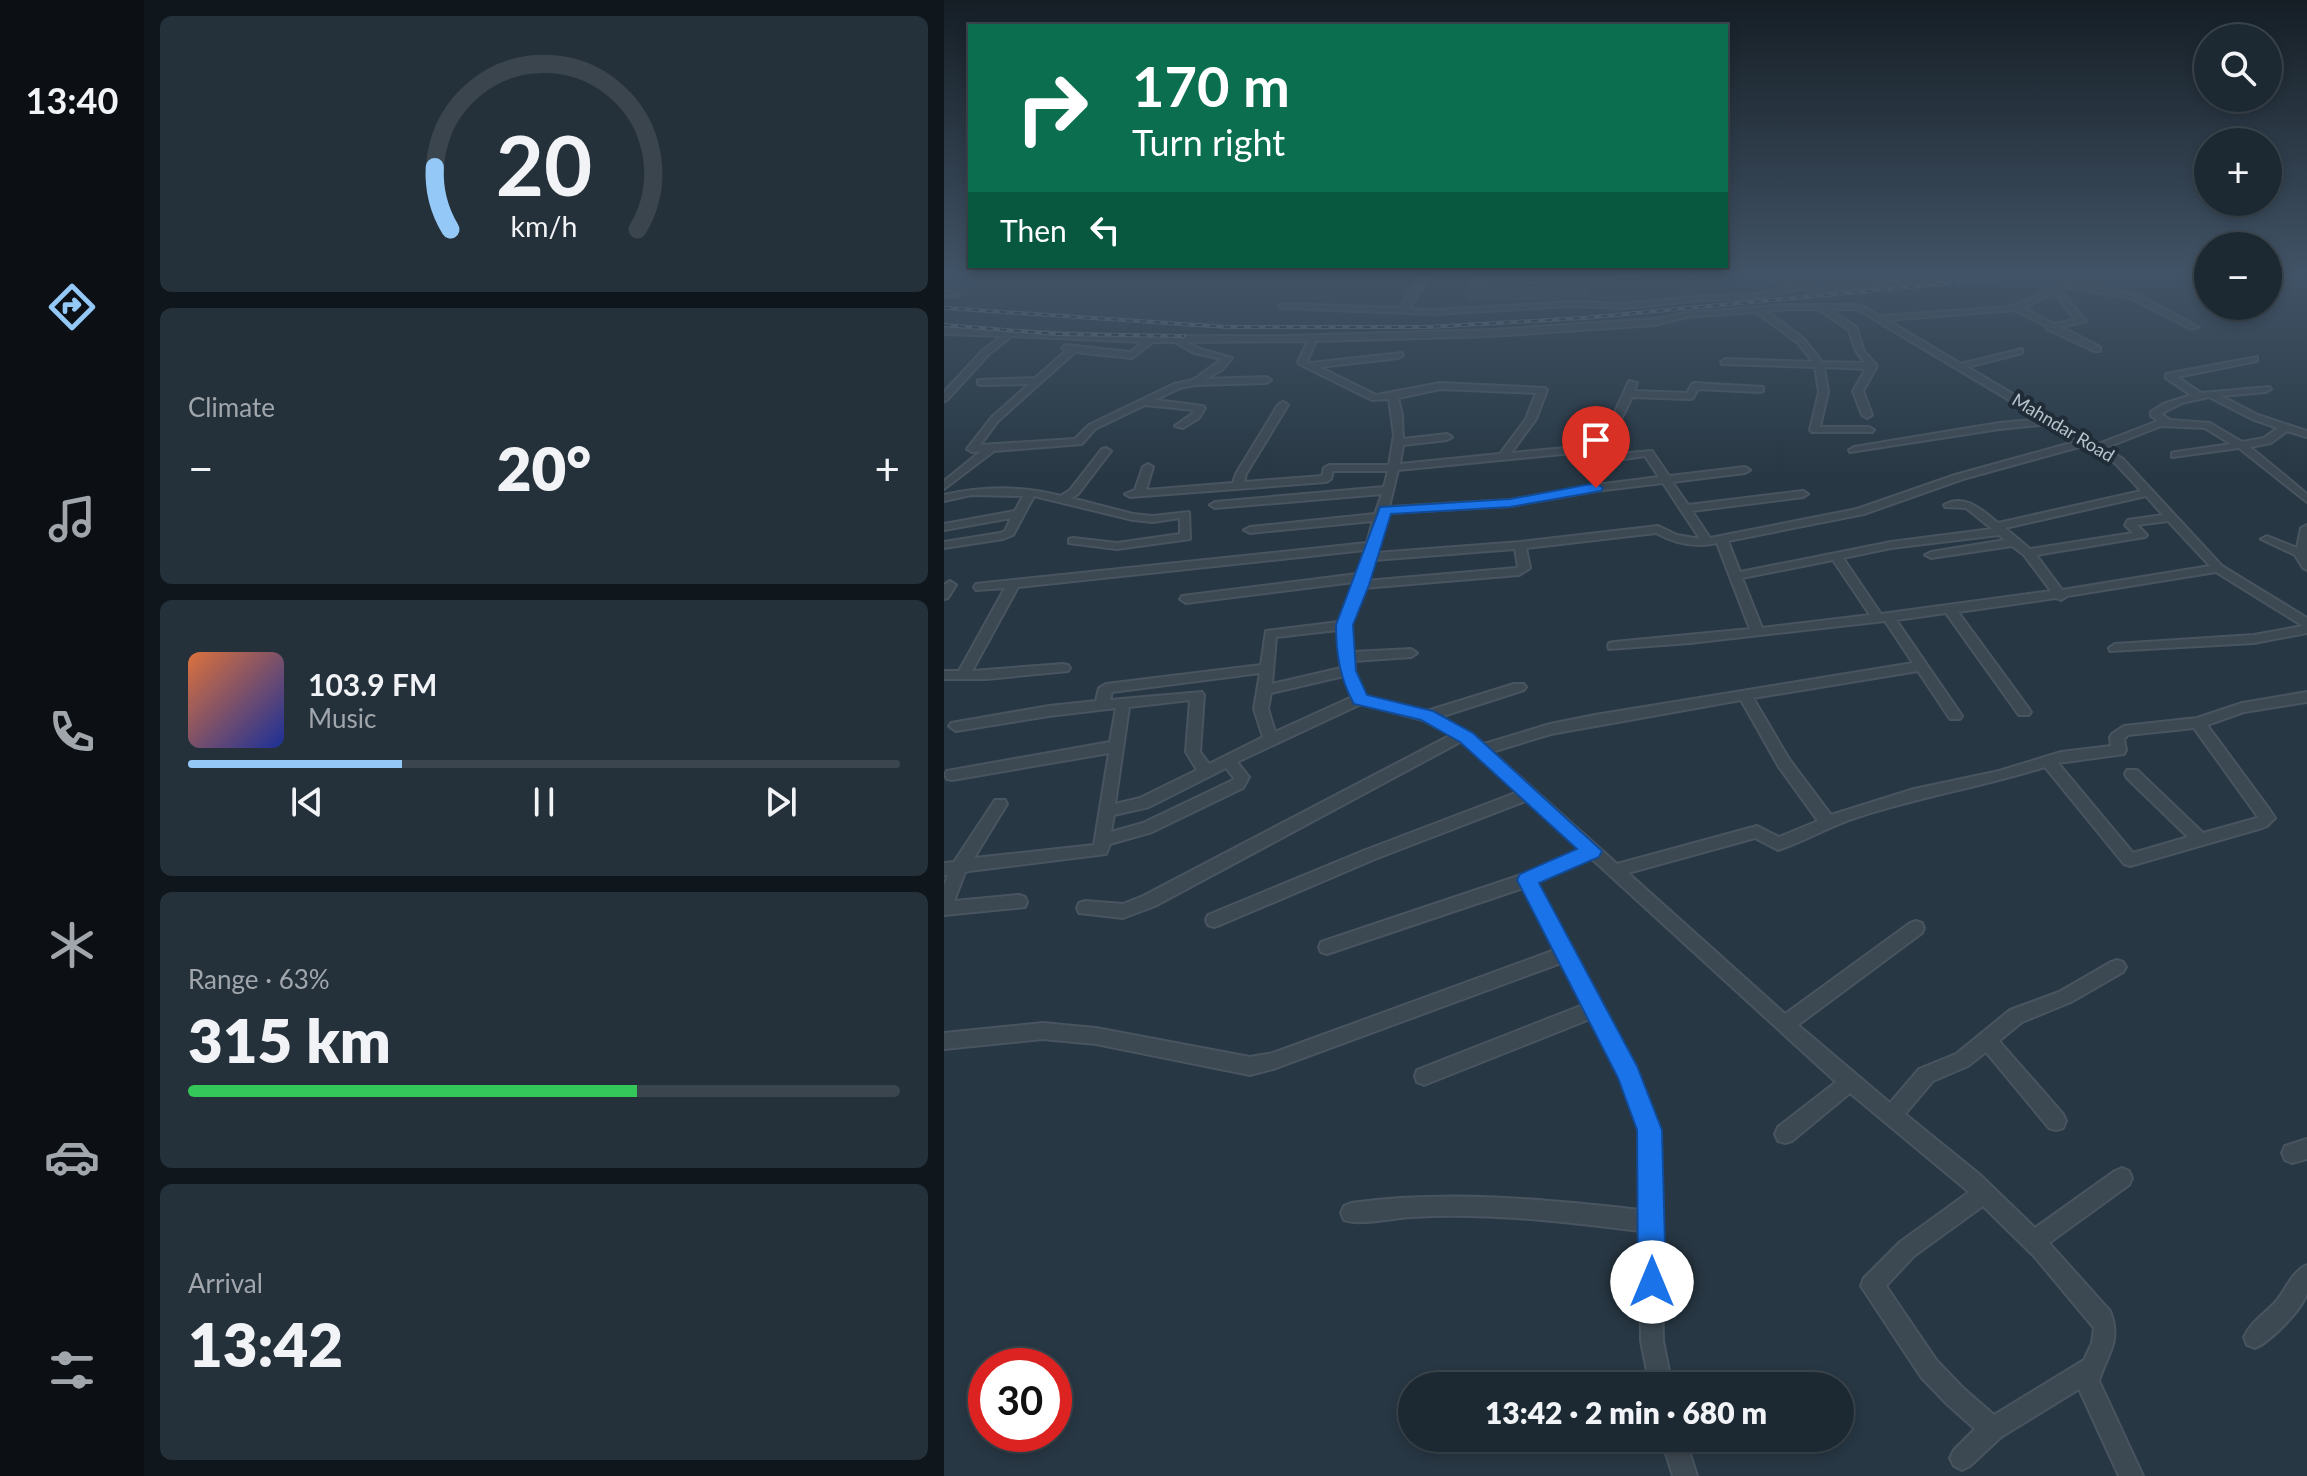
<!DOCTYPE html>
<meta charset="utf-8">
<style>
:root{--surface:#1d2932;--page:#25313a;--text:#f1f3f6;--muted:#a0a6ac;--line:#3b454d;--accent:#93c8f7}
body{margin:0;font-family:Lato,sans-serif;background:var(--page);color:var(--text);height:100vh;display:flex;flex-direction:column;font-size:30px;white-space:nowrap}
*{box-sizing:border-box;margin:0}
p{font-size:26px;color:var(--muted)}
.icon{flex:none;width:44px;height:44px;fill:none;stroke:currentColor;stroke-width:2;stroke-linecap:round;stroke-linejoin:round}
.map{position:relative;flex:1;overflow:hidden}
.side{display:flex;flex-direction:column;gap:16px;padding:16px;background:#10171c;width:800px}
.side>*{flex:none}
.top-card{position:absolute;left:24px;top:24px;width:760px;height:244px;border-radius:0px;box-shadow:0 4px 12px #0003,0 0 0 2px var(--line);background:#0b6e4f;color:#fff;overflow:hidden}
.fabs{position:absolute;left:1250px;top:24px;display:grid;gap:16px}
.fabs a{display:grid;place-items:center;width:88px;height:88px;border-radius:50%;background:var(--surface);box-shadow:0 4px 12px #0003,0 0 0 2px var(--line);font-size:40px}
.speed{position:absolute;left:24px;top:1348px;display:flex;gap:16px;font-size:40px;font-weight:700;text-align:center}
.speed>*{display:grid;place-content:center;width:104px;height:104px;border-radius:50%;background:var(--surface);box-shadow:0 4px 12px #0003,0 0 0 2px var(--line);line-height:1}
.speed .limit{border:12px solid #d22;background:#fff;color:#111}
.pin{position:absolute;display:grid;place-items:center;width:68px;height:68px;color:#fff;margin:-82px -34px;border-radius:50% 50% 50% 0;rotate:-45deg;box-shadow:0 0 8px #0007}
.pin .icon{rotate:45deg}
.me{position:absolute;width:88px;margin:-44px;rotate:0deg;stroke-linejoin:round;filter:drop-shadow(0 0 6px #0008)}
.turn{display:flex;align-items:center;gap:28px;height:168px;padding:0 32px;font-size:36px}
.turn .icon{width:104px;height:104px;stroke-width:2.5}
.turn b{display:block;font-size:56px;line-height:68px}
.then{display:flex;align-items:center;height:76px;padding:0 32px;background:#0003;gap:16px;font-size:30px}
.big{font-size:60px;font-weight:800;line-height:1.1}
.side .card{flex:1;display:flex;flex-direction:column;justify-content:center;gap:12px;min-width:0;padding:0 28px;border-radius:12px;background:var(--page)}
.side .dial{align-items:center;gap:0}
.dial svg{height:208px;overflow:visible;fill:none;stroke:var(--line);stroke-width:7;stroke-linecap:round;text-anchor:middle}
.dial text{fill:var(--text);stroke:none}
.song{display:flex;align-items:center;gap:24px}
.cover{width:96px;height:96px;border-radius:12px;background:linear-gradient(135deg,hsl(20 70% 55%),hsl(230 70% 35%))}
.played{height:8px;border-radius:4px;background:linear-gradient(90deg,var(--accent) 30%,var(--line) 30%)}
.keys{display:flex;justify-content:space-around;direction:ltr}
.heat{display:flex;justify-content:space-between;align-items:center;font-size:44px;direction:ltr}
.charge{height:12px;border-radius:6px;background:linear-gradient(90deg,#34c759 63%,var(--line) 0)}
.trip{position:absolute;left:454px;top:1372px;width:456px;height:80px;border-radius:40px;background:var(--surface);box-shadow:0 4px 12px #0003,0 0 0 2px var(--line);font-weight:800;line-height:80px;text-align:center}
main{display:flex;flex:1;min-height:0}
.dock{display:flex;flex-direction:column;width:144px;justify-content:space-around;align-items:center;background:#0c1014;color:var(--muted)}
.dock .icon{width:56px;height:56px}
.dock .active{color:var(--accent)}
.dock b{font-size:36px;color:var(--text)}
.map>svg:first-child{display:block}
</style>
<main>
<nav class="dock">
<b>13:40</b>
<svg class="icon active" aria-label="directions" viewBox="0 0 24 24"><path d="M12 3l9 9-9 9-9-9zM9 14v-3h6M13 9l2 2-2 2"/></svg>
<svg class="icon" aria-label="music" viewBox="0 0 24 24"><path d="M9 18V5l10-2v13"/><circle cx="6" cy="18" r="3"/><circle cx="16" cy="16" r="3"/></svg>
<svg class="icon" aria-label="phone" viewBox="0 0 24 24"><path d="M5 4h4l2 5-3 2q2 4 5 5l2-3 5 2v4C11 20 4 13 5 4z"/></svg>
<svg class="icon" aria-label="climate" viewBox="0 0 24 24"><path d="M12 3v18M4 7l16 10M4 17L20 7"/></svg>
<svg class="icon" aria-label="car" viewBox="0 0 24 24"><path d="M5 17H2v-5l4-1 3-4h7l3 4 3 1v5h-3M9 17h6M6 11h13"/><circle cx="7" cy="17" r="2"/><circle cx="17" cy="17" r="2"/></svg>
<svg class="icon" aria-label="filters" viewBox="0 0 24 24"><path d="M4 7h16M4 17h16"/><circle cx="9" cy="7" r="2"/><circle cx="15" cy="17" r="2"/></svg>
</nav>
<section class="side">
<div class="card dial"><svg viewBox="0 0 100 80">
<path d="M14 69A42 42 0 1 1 86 69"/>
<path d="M14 69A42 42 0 0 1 8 45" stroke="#93c8f7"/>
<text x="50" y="56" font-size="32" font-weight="700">20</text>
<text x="50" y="72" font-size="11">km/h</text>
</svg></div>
<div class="card"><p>Climate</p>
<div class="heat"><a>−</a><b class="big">20°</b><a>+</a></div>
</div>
<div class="card">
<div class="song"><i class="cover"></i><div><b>103.9 FM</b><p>Music</p></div></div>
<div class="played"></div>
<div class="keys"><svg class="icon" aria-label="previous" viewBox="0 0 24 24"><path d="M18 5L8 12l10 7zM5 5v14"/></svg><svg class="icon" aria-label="pause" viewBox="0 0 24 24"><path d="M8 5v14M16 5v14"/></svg><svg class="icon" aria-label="next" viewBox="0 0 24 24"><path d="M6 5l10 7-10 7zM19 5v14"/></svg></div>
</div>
<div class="card"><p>Range · 63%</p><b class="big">315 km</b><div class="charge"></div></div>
<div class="card"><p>Arrival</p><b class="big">13:42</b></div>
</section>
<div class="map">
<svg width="1363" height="1476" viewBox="0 0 1363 1476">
<rect width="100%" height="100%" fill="#273743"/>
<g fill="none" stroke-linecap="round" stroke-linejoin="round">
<defs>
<path id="minor" d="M478 273H486L465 309 491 310 627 302 682 304 760 296 808 295 848 287 810 273H822L858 285 861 273H869L866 289 1048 273 992 284 871 294 868 297 857 289 808 299 760 300 682 308 627 306 491 314 339 308 335 306 339 304 456 308Z
M741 273H751L744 276Z
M1124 283 1192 294 1254 327 1247 329 1187 298 1124 287 1116 290 1142 321 1117 327 1156 347V351H1150L1103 329 1102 326 1071 310 943 320 1017 364 1078 349V353L1023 367 1154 444 1214 421 1207 416V412L1219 404 1247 395 1222 378V374L1313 357V361L1233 377 1257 393 1325 387 1327 389 1322 392 1277 396 1314 415 1363 431V437L1343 431 1327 443 1306 447 1363 494V502L1295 448 1228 457V453L1232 452 1287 444 1261 428 1217 426 1161 448 1179 459 1278 566 1363 618V633L1310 643 1166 651 1165 648 1171 644 1310 635 1359 626 1272 572 1123 596 1117 600 1112 598 1014 612 1085 709 1087 712 1085 715H1075L1002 613 952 620 1016 713 1018 716 1016 719H1006L974 671 809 698 845 759 887 815 970 789 1055 771 1117 752 1167 746 1166 737 1168 734 1180 726 1253 718 1298 703 1363 692V702L1300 712 1263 725 1325 809 1331 818 1323 826 1318 828 1186 866 1180 864 1101 767C1040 786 976 797 914 817 887 825 862 841 834 850L811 838 684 873 841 1014 966 923 972 921 978 923 980 928 978 933 854 1025 946 1103 975 1069 1012 1054 1066 1010 1115 992 1167 962 1173 960 1179 962 1182 967 1179 972 1127 1002 1078 1022 1055 1041 1119 1114 1122 1121 1119 1128 1112 1130 1105 1128 1042 1052 1024 1066 989 1081 961 1114 1035 1174 1091 1228 1171 1171 1178 1168 1185 1171 1188 1178 1185 1185 1105 1243 1166 1311C1178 1342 1163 1354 1155 1381L1199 1476H1175L1135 1389 1057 1437 1026 1466 1018 1470 1010 1466 1006 1458 1010 1450 1031 1429 1003 1404 977 1377 917 1286 920 1278 956 1242 1025 1192 906 1093 848 1141 841 1143 834 1141 831 1134 834 1127 892 1082 647 858 592 883 691 1068 715 1130 719 1341 728 1386H706L697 1341 696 1231C620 1222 544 1212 467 1217 449 1218 415 1226 400 1220L397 1213 400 1206 407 1203C504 1190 599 1199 696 1210L695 1130 676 1077 646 1019 480 1085 473 1082 471 1076 473 1070 639 1005 617 963 329 1069 306 1075 152 1044 99 1039 0 1049V1033L99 1023 152 1028 306 1057 329 1053 611 950 579 888 383 954 377 952 375 947 377 942 577 875 637 849 584 800 431 859 276 925 270 927 264 925 262 920 264 915 419 851 574 792 518 741 211 906 179 918 135 913 133 908 135 903 141 901 179 904 199 896 507 735 479 720 417 704 293 762 305 777 299 788 208 832 166 844 162 854 25 871 21 872 10 901 75 895 81 897 83 902 81 907 0 915V885L4 875H0V863L10 862 51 800H61L63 804 30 858 150 845 165 753 8 780 3 779 1 775 3 771 166 742 172 708 105 716 12 731 5 726 7 723 105 706 152 701 155 688 162 684 317 665 322 631 395 622 410 582 242 603 236 599 238 596 413 574 421 550 74 587 28 671 119 664 124 665 126 668 124 671 42 679H0V671H15L61 588 32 590 30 587 32 584 423 543 429 521 306 533 300 530 306 527 431 514 438 494 271 508 266 505 271 502 440 487 444 471H389L387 479 382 482 186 497 181 494 191 490 199 467 204 464 209 467 202 490 289 483 292 474 334 405 339 402 344 405 302 474 300 482 378 476 380 468 385 465H445L450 435 445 399 428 400 355 364 354 362 364 341 243 342 256 349 288 358 278 370 261 379 322 377 327 380 322 383 252 385 236 388 211 400 259 406 261 408 255 418 239 428 231 426 248 414 250 410 201 405 151 429 138 444 50 451 0 489V481L37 451 28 452 23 449 48 417 85 384 37 385 34 384V380L91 378 122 351 118 348 122 345 186 352 199 342 68 336 45 354 3 400 0 401V392L39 350 58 336 0 334V328L198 336H345L548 330 711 319 742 313 844 305H915L936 316 1065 307C1085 301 1103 289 1124 283ZM1110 293 1132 320 1110 324 1079 308ZM844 309H874L905 330 912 351 921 363 878 362 860 339 822 311ZM885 309H913L1097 419 1055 423 910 447 905 450 906 452 1055 429 1106 424 1134 441 1011 475 913 509 766 538 748 511 859 497 864 494 859 491 744 505 728 482 801 473 806 470 801 467 725 476 708 451 673 454 655 447 673 427 688 397 746 399 749 398 754 389 816 392 819 391V387L751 383 748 384 743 393 690 391 693 383 685 381 668 419 659 432 644 446 567 453 592 419 603 390 601 388 496 383 432 395 375 367 455 358 459 355 458 353 366 363 363 361 372 341 548 336 711 325 742 317 812 312 854 343 869 362 781 359 777 362 778 364 871 367 875 392 866 430 868 432H928L930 430 925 427H876L884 392 880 367 922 369 909 391 918 415 923 418 928 415 919 391 933 366 920 351 912 327ZM209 342H231L250 353 278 359 249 380 230 384 145 425 131 439 36 445 54 421 131 352 188 358ZM496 389 592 393 582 419 556 454 456 464 459 445 503 440 508 437 503 434 459 439 458 415 454 398ZM1265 397 1308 419 1334 428 1320 438 1298 442 1266 423 1226 420 1217 414 1238 403ZM1142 445 1171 463 1197 491 1054 523C1038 510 1021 493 1000 505L1001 507 1022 508 1048 529 947 542 796 572 784 541 920 514 1019 479ZM639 452 655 453 672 460 701 456 715 477 652 485 566 500 445 507 454 470ZM719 483 756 539 733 535 714 526 576 542 432 553 443 513 566 506 652 491ZM1202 496 1219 515 1184 520 1181 525 1189 533 1086 549 1061 528ZM1224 521 1266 566 1118 590 1092 555 1201 537 1203 535 1193 525ZM712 533C732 544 751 548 773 543L806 629 670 642 665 643 664 646 665 649 746 643 941 621 969 663 651 715 606 724 540 744 528 734 496 717 580 690 582 687 580 684H570L483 711 421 696 411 671 410 661 467 657 473 653 467 649 409 652 406 625 419 588 575 575 586 568 582 548ZM1055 535 1061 540 987 552 981 555 987 558 1068 546 1080 555 1107 591 937 614 899 558 947 548ZM571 549 574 567 572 568 422 581 430 560ZM889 560 926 615 818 628 798 578ZM394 630 397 668 328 684 332 637ZM316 673 310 709 319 737 265 764 256 752 260 695 258 692 166 700 168 692ZM400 676 408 697 331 732 324 709 327 693ZM246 700 242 752 253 770 196 798 171 804 185 707ZM797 700 835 767 874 821 835 837 813 826 673 864 548 752 607 734ZM1250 728 1314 817 1313 818 1259 833 1193 770H1183L1181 774 1183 778 1244 837 1189 853 1114 763 1180 754 1182 750 1180 739 1184 735ZM282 768 290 778 289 780 199 823 167 832 170 815 205 807ZM1039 1206 1090 1256 1150 1328 1148 1343 1140 1360 1050 1415 1019 1388 993 1361 942 1286 970 1256Z
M0 291 14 293 15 295 11 297 0 295Z
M162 448 167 451 134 494 127 498 189 514 209 516 245 512 246 539 173 549 125 543V539L129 538 173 543 236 534V518L209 522 189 520 90 496 69 535 59 539 0 548V542L56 533 61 531 67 518 0 530V524L71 511 79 496 27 495 0 501V495C38 486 78 486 117 496L126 490 158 449Z
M1363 525V570L1359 568 1351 555 1317 539 1323 536 1353 548 1357 528Z
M6 581 12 585 4 598 0 599V585Z
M1363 1139V1159L1348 1163 1341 1160 1338 1153 1341 1146Z
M1363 1265C1363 1274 1363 1283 1363 1292 1360 1308 1326 1342 1311 1348L1303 1345 1300 1337C1307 1321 1324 1312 1334 1299 1343 1287 1349 1271 1363 1265Z
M717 1438H741L753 1476H729Z"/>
</defs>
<use href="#minor" stroke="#48545f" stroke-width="4"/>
<use href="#minor" fill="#3c4852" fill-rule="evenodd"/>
<defs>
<path id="rail" d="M0 308 283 327H485L639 318 1113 273
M0 325 113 334 240 336"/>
</defs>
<use href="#rail" stroke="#5e6d79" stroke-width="4"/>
<use href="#rail" stroke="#202d38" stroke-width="2" stroke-dasharray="7" stroke-linecap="butt"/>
</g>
<path fill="#32414c" d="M739 274 738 289 644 298 523 303 521 288Z"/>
<path fill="#29353e" d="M739 274 738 289 644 298 643 283Z"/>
<path fill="#3a4c58" stroke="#29353e" stroke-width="2" d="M527 273H738L739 274 643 283 521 288Z"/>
<linearGradient id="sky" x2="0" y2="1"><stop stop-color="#151e25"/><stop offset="0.57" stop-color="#415366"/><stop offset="1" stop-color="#415366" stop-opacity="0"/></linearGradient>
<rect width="1363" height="480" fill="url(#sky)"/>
<path fill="#1a73e8" stroke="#114b97" stroke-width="2" d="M652 483 659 488 657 491 566 507 447 514 425 585 409 625 412 671 423 695 489 711 529 733 658 851 655 857 595 883 693 1066 718 1130 722 1282 718 1292 708 1296 698 1292 694 1282 693 1130 674 1078 573 880 576 874 633 849 516 742 477 720 410 704C396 679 392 654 392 625L436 507 566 499Z"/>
<g text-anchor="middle" stroke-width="8" stroke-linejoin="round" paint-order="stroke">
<g font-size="18" fill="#b9c3cc" stroke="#202d38">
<text transform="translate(1119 428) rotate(31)" y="6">Mahndar Road</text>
</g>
</g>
</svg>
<div class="fabs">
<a><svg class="icon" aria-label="search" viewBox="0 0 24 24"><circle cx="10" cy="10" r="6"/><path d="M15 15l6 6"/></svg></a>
<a>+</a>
<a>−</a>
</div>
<div class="speed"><div class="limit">30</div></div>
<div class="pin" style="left:652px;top:488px;background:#d93025"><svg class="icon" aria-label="arrive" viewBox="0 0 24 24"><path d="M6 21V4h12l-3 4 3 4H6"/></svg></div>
<svg class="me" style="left:708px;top:1282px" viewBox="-20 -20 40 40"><circle r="19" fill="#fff"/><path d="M0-13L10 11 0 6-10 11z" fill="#1a73e8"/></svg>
<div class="trip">13:42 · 2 min · 680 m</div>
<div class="top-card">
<div class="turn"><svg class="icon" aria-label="right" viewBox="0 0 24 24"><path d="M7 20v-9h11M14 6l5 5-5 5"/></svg><div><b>170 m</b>Turn right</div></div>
<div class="then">Then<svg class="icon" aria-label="left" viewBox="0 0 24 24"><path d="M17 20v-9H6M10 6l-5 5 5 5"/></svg></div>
</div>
</div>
</main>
